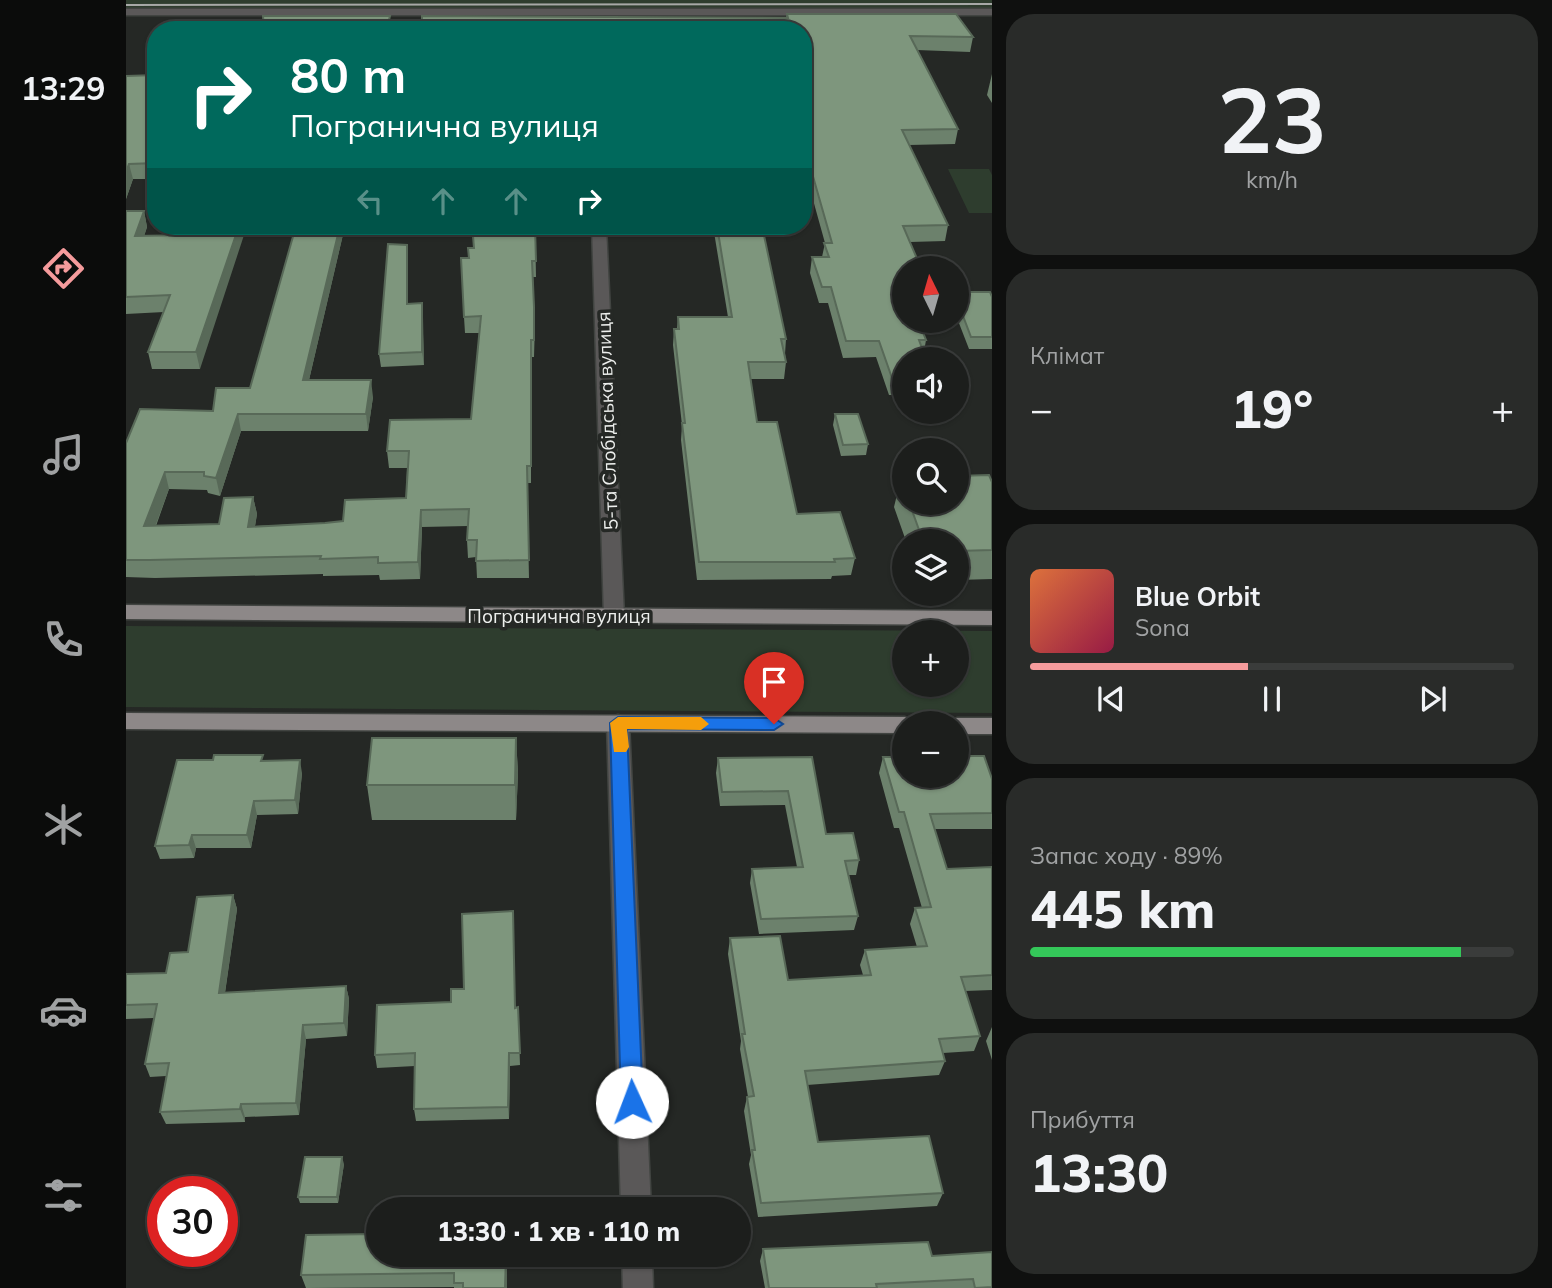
<!DOCTYPE html>
<html lang="uk">
<meta charset="utf-8">
<style>
:root{--surface:#1c1e1c;--page:#292b29;--text:#f1f3f6;--muted:#a0a2a3;--line:#3a3c3b;--accent:#f59b9c}
body{margin:0;font-family:Mulish,sans-serif;background:var(--page);color:var(--text);height:100vh;display:flex;flex-direction:column;font-size:26px;white-space:nowrap}
*{box-sizing:border-box;margin:0}
p{font-size:23px;color:var(--muted)}
.icon{flex:none;width:38px;height:38px;fill:none;stroke:currentColor;stroke-width:2;stroke-linecap:round;stroke-linejoin:round}
.map{position:relative;flex:1;overflow:hidden}
.sheet{display:flex;flex-direction:column;gap:14px;padding:14px;background:#0f100f;width:560px}
.sheet>*{flex:none}
.hud{position:absolute;left:21px;top:21px;width:665px;height:214px;border-radius:28px;box-shadow:0 2px 5px #0004,0 0 0 2px var(--line);background:#00695c;color:#fff;overflow:hidden}
.needle{width:46px;rotate:355deg}
.tools{position:absolute;left:766px;top:256px;display:grid;gap:14px}
.tools a{display:grid;place-items:center;width:77px;height:77px;border-radius:50%;background:var(--surface);box-shadow:0 2px 5px #0004,0 0 0 2px var(--line);font-size:35px}
.speed{position:absolute;left:21px;top:1176px;display:flex;gap:14px;font-size:35px;font-weight:700;text-align:center}
.speed>*{display:grid;place-content:center;width:91px;height:91px;border-radius:50%;background:var(--surface);box-shadow:0 2px 5px #0004,0 0 0 2px var(--line);line-height:1}
.speed .limit{border:10px solid #d22;background:#fff;color:#111}
.pin{position:absolute;display:grid;place-items:center;width:60px;height:60px;color:#fff;margin:-72px -30px;border-radius:50% 50% 50% 0;rotate:-45deg;box-shadow:0 0 7px #0007}
.pin .icon{rotate:45deg}
.me{position:absolute;width:77px;margin:-38px;rotate:358deg;stroke-linejoin:round;filter:drop-shadow(0 0 5px #0008)}
.turn{display:flex;align-items:center;gap:24px;height:147px;padding:0 28px;font-size:32px}
.turn .icon{width:91px;height:91px;stroke-width:2.5}
.turn b{display:block;font-size:49px;line-height:60px}
.lanes{display:flex;align-items:center;height:66px;padding:0 28px;background:#0003;justify-content:center;gap:35px;direction:ltr}
.lanes .off{opacity:.35}
.big{font-size:52px;font-weight:800;line-height:1.1}
.sheet .tile{flex:1;display:flex;flex-direction:column;justify-content:center;gap:10px;min-width:0;padding:0 24px;border-radius:28px;background:var(--page)}
.sheet .dial{align-items:center;gap:0}
.dial b{font-size:91px;line-height:1}
.song{display:flex;align-items:center;gap:21px}
.cover{width:84px;height:84px;border-radius:10px;background:linear-gradient(135deg,hsl(20 70% 55%),hsl(340 70% 35%))}
.played{height:7px;border-radius:4px;background:linear-gradient(90deg,var(--accent) 45%,var(--line) 45%)}
.keys{display:flex;justify-content:space-around;direction:ltr}
.heat{display:flex;justify-content:space-between;align-items:center;font-size:38px;direction:ltr}
.charge{height:10px;border-radius:5px;background:linear-gradient(90deg,#34c759 89%,var(--line) 0)}
.trip{position:absolute;left:240px;top:1197px;width:385px;height:70px;border-radius:35px;background:var(--surface);box-shadow:0 2px 5px #0004,0 0 0 2px var(--line);font-weight:800;line-height:70px;text-align:center}
main{display:flex;flex:1;min-height:0}
.tabs{display:flex;flex-direction:column;width:126px;justify-content:space-around;align-items:center;background:#0b0c0b;color:var(--muted)}
.tabs .icon{width:49px;height:49px}
.tabs .active{color:var(--accent)}
.tabs b{font-size:32px;color:var(--text)}
.map>svg:first-child{display:block}
</style>
<main>
<nav class="tabs">
<b>13:29</b>
<svg class="icon active" aria-label="directions" viewBox="0 0 24 24"><path d="M12 3l9 9-9 9-9-9zM9 14v-3h6M13 9l2 2-2 2"/></svg>
<svg class="icon" aria-label="music" viewBox="0 0 24 24"><path d="M9 18V5l10-2v13"/><circle cx="6" cy="18" r="3"/><circle cx="16" cy="16" r="3"/></svg>
<svg class="icon" aria-label="phone" viewBox="0 0 24 24"><path d="M5 4h4l2 5-3 2q2 4 5 5l2-3 5 2v4C11 20 4 13 5 4z"/></svg>
<svg class="icon" aria-label="climate" viewBox="0 0 24 24"><path d="M12 3v18M4 7l16 10M4 17L20 7"/></svg>
<svg class="icon" aria-label="car" viewBox="0 0 24 24"><path d="M5 17H2v-5l4-1 3-4h7l3 4 3 1v5h-3M9 17h6M6 11h13"/><circle cx="7" cy="17" r="2"/><circle cx="17" cy="17" r="2"/></svg>
<svg class="icon" aria-label="filters" viewBox="0 0 24 24"><path d="M4 7h16M4 17h16"/><circle cx="9" cy="7" r="2"/><circle cx="15" cy="17" r="2"/></svg>
</nav>
<div class="map">
<svg width="866" height="1288" viewBox="0 0 866 1288">
<rect width="100%" height="100%" fill="#252825"/>
<path fill="#2e3d2e" fill-rule="evenodd" d="M0 0H866V9H0Z
M822 169H863L866 175V213H843Z
M0 626 866 631V713L0 707ZM779 632H831V684H779Z"/>
<g fill="none" stroke-linecap="round" stroke-linejoin="round">
<defs>
<path id="minor" d="M0 9H866V15H0Z
M466 226H480L498 616 495 621H481L478 616Z
M492 715 500 717 503 723 525 1209H495L481 723 484 717Z
M496 1255H526L527 1288H497Z"/>
<path id="major" d="M0 605 866 611V625L0 619Z
M0 713 779 717 789 723H779V733L0 729Z
M831 718H866V734H831V723H822Z"/>
</defs>
<use href="#minor" stroke="#414441" stroke-width="3"/>
<use href="#major" stroke="#414441" stroke-width="3"/>
<use href="#minor" fill="#5a5858" fill-rule="evenodd"/>
<use href="#major" fill="#8d8888" fill-rule="evenodd"/>
<path stroke="#a7a9a7" stroke-width="2" d="M0 5 866 4"/>
</g>
<path fill="#6c816c" d="M661 14 847 37 844 52 791 50 832 129 829 144 783 145 822 225 819 241 784 242 779 320 800 340 798 352 779 359V395H763L750 357 717 358 702 303H693L684 273 686 257H696L699 243 684 189H677V30L660 18Z
M866 74V103L861 95Z
M30 75V179H7L0 199V76Z
M0 211H18L21 227 18 236 67 235 74 369H26L22 352 38 312 0 314Z
M170 226H219L183 380 247 397 242 431H115L94 496 82 493 81 490 43 489 30 526 93 524 127 497 131 514 129 526 199 523 217 521 280 498 281 468H263L261 451 345 419 353 333H339L338 317 343 258 348 248 377 235 409 226 410 277H407L409 323 408 357H405V483H401L403 578H351L350 557 342 558 341 540 342 526 296 527 294 579 254 580 253 575 197 576V574L29 578 0 577V443L87 411 124 388Z
M587 226H636L660 339 659 354 660 362 658 379H625L631 422 671 514 729 558 725 575 706 576 705 579 571 580 555 440 556 425 547 345 548 329H551L552 317H602Z
M281 245 282 257V304L296 303 298 365 255 367 253 354Z
M831 292 866 297V349H843L831 318Z
M709 414 742 444 740 455 715 456 707 425Z
M775 478H779V502H831L866 482V579L831 580V541H780L768 507Z
M390 738 392 773 390 820H246L241 785Z
M686 757 700 834 733 860 730 875H723L732 916 728 930 633 934 624 883 626 869 671 867 659 805 594 806 590 773 592 758Z
M757 757 866 779V829H809L821 869 866 867V990L839 991 854 1036 848 1051 817 1053 819 1061 813 1075 681 1085 692 1142 817 1193 811 1206 632 1217 623 1164 625 1155 618 1111 621 1097H622L614 1049 615 1041 602 954 604 938 662 980 737 975 734 965 739 950 791 947 784 924 789 908H796L773 828H768L753 773Z
M138 761 176 773 172 814 131 815 125 848H70L68 858 34 859 29 846Z
M107 895 111 909 99 993 220 986 223 999 221 1036 180 1039 173 1115 119 1117V1122L40 1124 34 1112 40 1076 24 1077 19 1064 28 1018 0 1019V974L40 973 62 952Z
M389 1007H392L394 1065 384 1066 383 1119 290 1121 288 1109 289 1066 251 1068 249 1055Z
M866 1027V1060L860 1041Z
M218 1164 212 1203H174L172 1197Z
M637 1249 806 1256 866 1252V1288H639L634 1261Z
M252 1255H381V1288H328V1287L180 1288 175 1275Z"/>
<path fill="#586958" d="M264 16 265 30H260Z
M3 164 7 179 0 199V172Z
M18 211 21 227 13 252 9 236Z
M113 226H121L74 369 70 352Z
M214 226H219L179 397 177 380Z
M281 245 282 257V317L281 304Z
M296 303 297 316 298 365 296 352Z
M245 380 247 397 242 431 240 414Z
M112 414 115 431 94 496 90 478Z
M39 472 43 489 23 543 18 526Z
M127 497 131 514 126 544 122 527Z
M295 510 296 527 294 579 292 562Z
M390 738 392 773 390 820 389 785Z
M174 760 176 773 172 814 169 800Z
M128 801 131 815 125 848 121 835Z
M66 835 70 848 68 858 63 845Z
M107 895 111 909 97 1006 93 993Z
M220 986 223 999 221 1036 218 1023Z
M177 1025 180 1039 173 1115 170 1103Z
M383 1053 384 1066 383 1119 382 1107Z
M115 1104 119 1117V1122L114 1109Z
M216 1157 218 1164 212 1203 211 1197Z
M380 1255H381V1288H379Z"/>
<path fill="#7e967d" stroke="#586958" stroke-width="2" d="M661 14H830L847 37 784 36 832 129 776 130 822 225 777 226 795 268H779V320H792L800 340H793L800 359H779V378H766L753 341H720L705 287H696L686 257H703L698 243H706L686 173H677V30H296V16L662 18Z
M137 16H264L260 30H138Z
M30 75V163L3 164 0 172V76Z
M0 211H18L9 236 67 235 71 226H113L70 352H22L44 295 0 297Z
M170 226H214L177 380H245L240 414H112L90 478 78 476V472H39L18 526 93 524 98 498 127 497 122 527 199 523 217 521 219 500 280 498 283 451H261L264 420 345 419 355 316 338 317 335 258H343L342 248H348L347 236 377 235V226H409L410 261H406L408 307V340H405V466H401L403 560 350 561 351 540H341L343 509 295 510 292 562 252 563V557L194 559 195 556 24 560H0V443L14 409 87 411 90 388H124Z
M591 226H636L660 339H655L660 362H622L631 422H651L671 514 714 512 729 558 708 559 709 562H573L556 423H559L548 329H553L552 317H606Z
M262 244 281 245V304L296 303V352L253 354Z
M831 292H864L866 297V337H845L831 300Z
M709 414H732L742 444 717 445Z
M863 475 866 482V550L831 551V541H797L783 502H831V476Z
M775 478H779V490Z
M246 738H390L389 785H241Z
M88 755H137L135 761 174 760 169 800 128 801 121 835H66L63 845 29 846 51 760H87Z
M831 756H858L866 779V813L804 814 821 869 866 867V975L835 977 854 1036 813 1039 819 1061 679 1071 692 1142 803 1136 817 1193 635 1203 626 1150H629L621 1097 628 1096 616 1034H619L604 938 654 936 662 980 745 975 739 950 801 946 789 908 805 907 778 812H773L757 757H779V775H831Z
M686 757 700 834 727 833 733 860 719 861 732 916 635 919 626 869 677 867 662 791 596 792 592 758Z
M107 895 93 993 220 986 218 1023 177 1025 170 1103 115 1104 114 1109 34 1112 43 1063 19 1064 31 1004 0 1005V974L40 973 44 953 62 952 71 897Z
M387 911 389 1008 392 1007 394 1053H383L382 1107 288 1109 289 1053 249 1055 251 1005 325 1002V989H338L336 914Z
M179 1157H216L211 1197H172Z
M252 1234V1255H380L379 1288H337V1283H328V1273L175 1275 180 1235Z
M802 1242 806 1256 866 1252V1287L849 1288 847 1279 750 1284 751 1288H643L637 1249Z"/>
<path fill="#1a73e8" stroke="#114b97" stroke-width="2" d="M492 717 648 718 657 724 648 730 501 729 517 1102 514 1109 506 1112 499 1109 495 1102 484 723Z"/>
<path fill="#f59e0b" d="M492 717H575L583 724 575 730 501 729 503 747 500 752H488L484 723Z"/>
<g text-anchor="middle" stroke-width="7" stroke-linejoin="round" paint-order="stroke">
<g font-size="19" fill="#edefed" stroke="#252825">
<text transform="translate(481 421) rotate(-92)" y="7">5-та Слобідська вулиця</text>
<text x="433" y="623">Погранична вулиця</text>
</g>
</g>
</svg>
<div class="tools">
<a><svg class="needle" viewBox="-14 -14 28 28"><path d="M0-13l5 13h-10z" fill="#e53935"/><path d="M0 13l5-13h-10z" fill="#a0a2a3"/></svg></a>
<a><svg class="icon" aria-label="sound" viewBox="0 0 24 24"><path d="M4 9h4l5-4v14l-5-4H4zM17 9q2 3 0 6"/></svg></a>
<a><svg class="icon" aria-label="search" viewBox="0 0 24 24"><circle cx="10" cy="10" r="6"/><path d="M15 15l6 6"/></svg></a>
<a><svg class="icon" aria-label="layers" viewBox="0 0 24 24"><path d="M12 4l9 5-9 5-9-5zM3 14l9 5 9-5"/></svg></a>
<a>+</a>
<a>−</a>
</div>
<div class="speed"><div class="limit">30</div></div>
<div class="pin" style="left:648px;top:724px;background:#d93025"><svg class="icon" aria-label="arrive" viewBox="0 0 24 24"><path d="M6 21V4h12l-3 4 3 4H6"/></svg></div>
<svg class="me" style="left:506px;top:1102px" viewBox="-20 -20 40 40"><circle r="19" fill="#fff"/><path d="M0-13L10 11 0 6-10 11z" fill="#1a73e8"/></svg>
<div class="trip">13:30 · 1 хв · 110 m</div>
<div class="hud">
<div class="turn"><svg class="icon" aria-label="right" viewBox="0 0 24 24"><path d="M7 20v-9h11M14 6l5 5-5 5"/></svg><div><b>80 m</b>Погранична вулиця</div></div>
<div class="lanes"><svg class="icon off" aria-label="left" viewBox="0 0 24 24"><path d="M17 20v-9H6M10 6l-5 5 5 5"/></svg><svg class="icon off" aria-label="ahead" viewBox="0 0 24 24"><path d="M12 20V5M6 11l6-6 6 6"/></svg><svg class="icon off" aria-label="ahead" viewBox="0 0 24 24"><path d="M12 20V5M6 11l6-6 6 6"/></svg><svg class="icon" aria-label="right" viewBox="0 0 24 24"><path d="M7 20v-9h11M14 6l5 5-5 5"/></svg></div>
</div>
</div>
<section class="sheet">
<div class="tile dial"><b>23</b><p>km/h</p></div>
<div class="tile"><p>Клімат</p>
<div class="heat"><a>−</a><b class="big">19°</b><a>+</a></div>
</div>
<div class="tile">
<div class="song"><i class="cover"></i><div><b>Blue Orbit</b><p>Sona</p></div></div>
<div class="played"></div>
<div class="keys"><svg class="icon" aria-label="previous" viewBox="0 0 24 24"><path d="M18 5L8 12l10 7zM5 5v14"/></svg><svg class="icon" aria-label="pause" viewBox="0 0 24 24"><path d="M8 5v14M16 5v14"/></svg><svg class="icon" aria-label="next" viewBox="0 0 24 24"><path d="M6 5l10 7-10 7zM19 5v14"/></svg></div>
</div>
<div class="tile"><p>Запас ходу · 89%</p><b class="big">445 km</b><div class="charge"></div></div>
<div class="tile"><p>Прибуття</p><b class="big">13:30</b></div>
</section>
</main>
